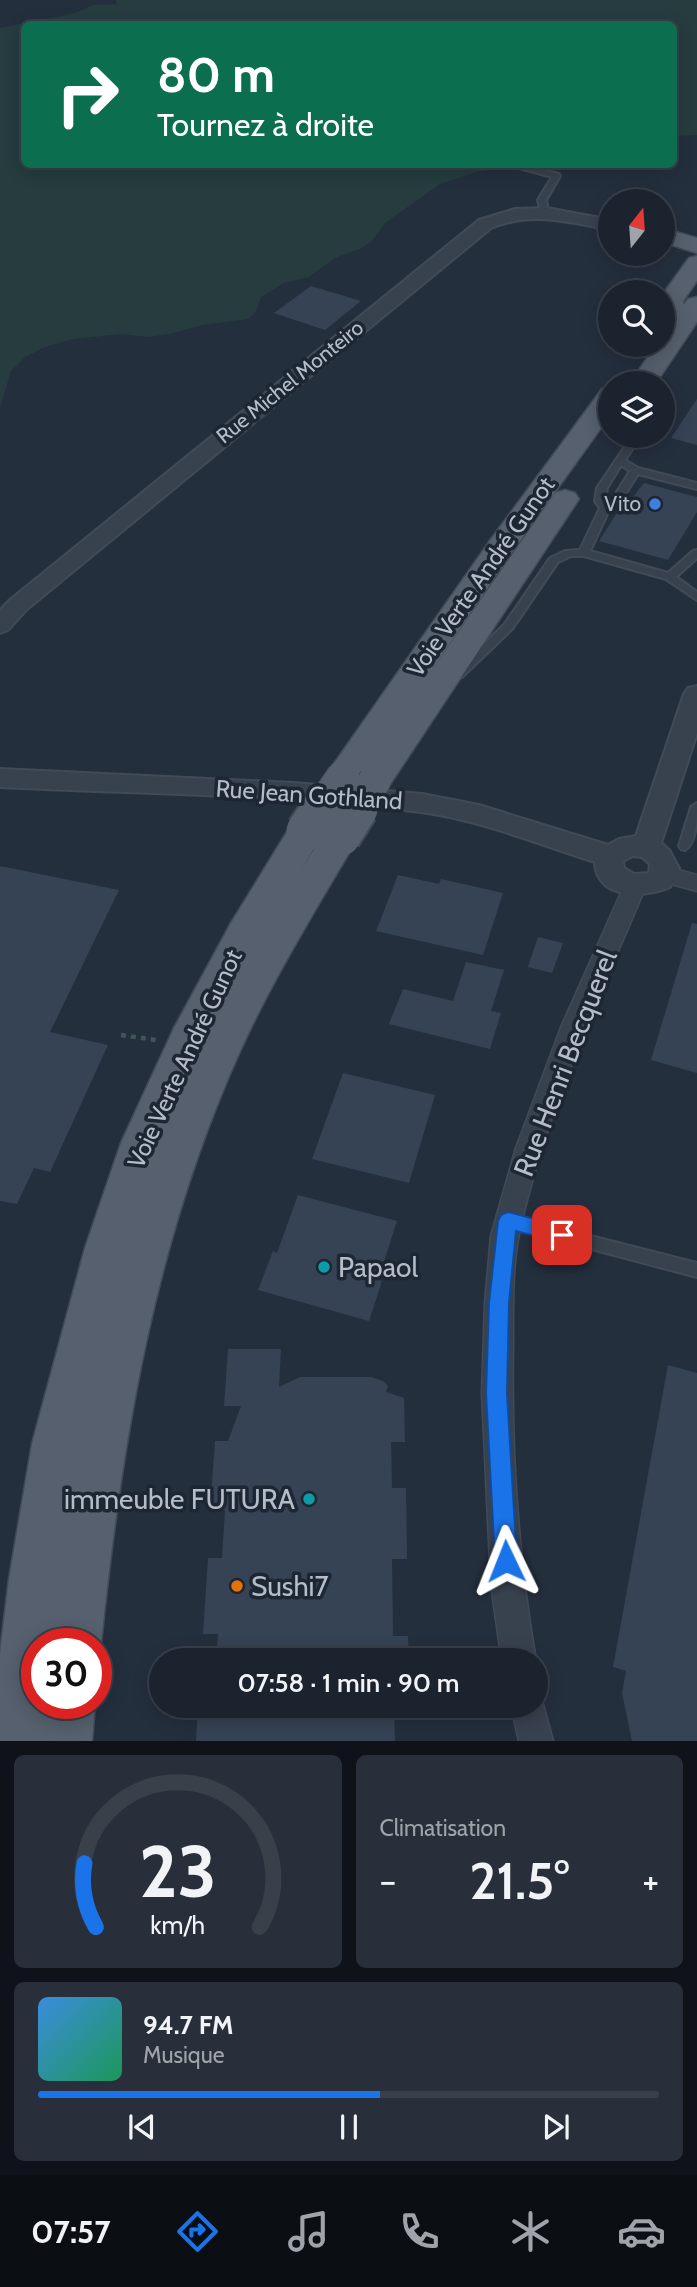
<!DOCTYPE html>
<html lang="fr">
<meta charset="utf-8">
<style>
:root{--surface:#1b232e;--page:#282f3a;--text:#f1f3f6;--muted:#a0a4aa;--line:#39404a;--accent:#1a73e8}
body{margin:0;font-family:Cabin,sans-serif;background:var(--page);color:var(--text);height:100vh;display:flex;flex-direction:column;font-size:26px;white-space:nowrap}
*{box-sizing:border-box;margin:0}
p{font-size:23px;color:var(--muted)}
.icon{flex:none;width:38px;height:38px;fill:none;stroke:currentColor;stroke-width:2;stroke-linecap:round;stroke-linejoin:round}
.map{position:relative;height:1741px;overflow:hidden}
.drawer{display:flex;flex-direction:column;gap:14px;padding:14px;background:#0f1319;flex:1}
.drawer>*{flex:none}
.guide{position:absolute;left:21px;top:21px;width:656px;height:147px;border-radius:10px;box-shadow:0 4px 18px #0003,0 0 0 2px var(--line);background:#0b6e4f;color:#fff;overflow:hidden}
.needle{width:46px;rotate:17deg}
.buttons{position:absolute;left:598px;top:189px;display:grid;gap:14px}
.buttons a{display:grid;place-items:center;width:77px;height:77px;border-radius:50%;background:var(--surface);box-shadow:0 4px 18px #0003,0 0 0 2px var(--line);font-size:35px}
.speed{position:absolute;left:21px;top:1628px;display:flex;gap:14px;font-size:35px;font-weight:700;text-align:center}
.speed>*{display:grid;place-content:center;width:91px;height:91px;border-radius:50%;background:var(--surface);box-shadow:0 4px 18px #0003,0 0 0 2px var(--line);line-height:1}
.speed .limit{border:10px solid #d22;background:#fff;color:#111}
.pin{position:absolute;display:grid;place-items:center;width:60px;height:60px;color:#fff;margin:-30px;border-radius:14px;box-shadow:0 4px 10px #0006}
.me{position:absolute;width:77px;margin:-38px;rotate:358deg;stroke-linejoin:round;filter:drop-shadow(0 0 5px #0008)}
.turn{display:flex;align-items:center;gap:24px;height:147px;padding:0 21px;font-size:32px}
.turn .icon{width:91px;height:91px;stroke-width:2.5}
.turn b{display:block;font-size:49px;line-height:60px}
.big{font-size:52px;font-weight:600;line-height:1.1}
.drawer .card{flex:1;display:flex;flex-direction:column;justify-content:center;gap:10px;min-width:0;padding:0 24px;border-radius:10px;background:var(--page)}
.drawer .dial{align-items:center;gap:0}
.dial svg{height:182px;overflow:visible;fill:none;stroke:var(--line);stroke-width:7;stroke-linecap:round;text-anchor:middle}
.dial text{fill:var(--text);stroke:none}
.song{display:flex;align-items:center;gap:21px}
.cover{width:84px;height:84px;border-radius:10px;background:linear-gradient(135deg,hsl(210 70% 55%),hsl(150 70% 35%))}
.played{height:7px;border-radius:4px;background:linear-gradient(90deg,var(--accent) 55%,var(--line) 55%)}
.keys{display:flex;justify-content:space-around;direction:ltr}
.heat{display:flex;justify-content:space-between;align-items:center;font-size:38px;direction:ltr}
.drawer .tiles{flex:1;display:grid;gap:14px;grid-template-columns:1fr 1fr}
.card:last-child{grid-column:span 2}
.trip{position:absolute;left:149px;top:1648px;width:399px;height:70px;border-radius:35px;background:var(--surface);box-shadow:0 4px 18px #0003,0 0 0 2px var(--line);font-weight:600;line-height:70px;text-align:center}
.tab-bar{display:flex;height:112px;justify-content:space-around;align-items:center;background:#0b0e12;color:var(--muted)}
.tab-bar .icon{width:49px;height:49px}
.tab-bar .current{color:var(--accent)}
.tab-bar b{font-size:32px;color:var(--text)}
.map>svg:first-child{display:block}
</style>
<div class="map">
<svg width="697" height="1741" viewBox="0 0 697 1741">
<rect width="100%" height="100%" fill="#242f3e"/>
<path fill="#263c3f" d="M116 0H697V135L674 136V24H24V164L526 165 480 171 440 184 385 223 372 241 360 249 337 257 308 277 284 283 261 297 255 313 248 319 202 325 170 334 148 337 122 334 73 339 45 347 25 357 11 371 0 408V28L75 13 93 5 117 4Z"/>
<path fill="#364354" d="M311 286 361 301 325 330 274 313Z
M697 399V445L671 438Z
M644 483 697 497V512L668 560 599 541 623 503 630 501Z
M0 866 119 890 50 1032 108 1045 50 1172 34 1168 17 1204 0 1201Z
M398 875 439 884 441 879 503 893 483 955 376 931Z
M692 923 697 924V1073L651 1060Z
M538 937 563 943 552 973 528 967Z
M466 962 504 970 491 1011 501 1013 490 1049 389 1024 403 989 453 1001Z
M343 1073 435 1095 409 1183 312 1159Z
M298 1195 397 1221 378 1280 382 1281 369 1321 258 1290 273 1251 277 1253Z
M228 1349H281L279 1387 300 1377H371L383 1381 388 1386 386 1392 404 1398 405 1442H391L392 1488H406L407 1559H392L393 1636H408L409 1661H216L218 1634H203L208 1558H222L225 1510H210L215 1441H228L241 1406H224Z
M668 1365 697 1373V1741H632L622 1693 626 1671 613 1667Z
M198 1706H394L395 1741H196Z"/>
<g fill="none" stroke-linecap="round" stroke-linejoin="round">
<defs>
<path id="service" d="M505 164H519L559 174 560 176 546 200 549 216 542 214 538 200 552 177Z
M632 436H641L625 460 638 468 697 483V489L638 474 617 507 609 510 590 551 668 573 693 551 697 550V558L676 577 697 592V600L666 579 584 556H571L558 562 512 629 462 677H454L453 675 454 673 504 625 550 558 565 551 580 550 600 508 595 501 597 488ZM621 465 630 471 610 503 607 504 605 501 607 488Z
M697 803C697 818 697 842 685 850L681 849 679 846 691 807Z
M508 1215 697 1263V1277L508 1227 503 1226 501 1221 503 1216Z"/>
<path id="minor" d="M664 866 697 875V891L656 880 653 874 656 868Z
M635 878 643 880 646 886C598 999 545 1113 519 1234 512 1269 513 1309 513 1345 511 1450 518 1557 536 1661H502L491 1585 482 1393 485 1303 491 1236 516 1148 562 1025 624 886 627 880Z
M536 1692 540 1694 553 1741H519L511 1706H536Z"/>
<path id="tertiary" d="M547 208 611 220V230C570 222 531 211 491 228L26 610 8 630 0 633V610L10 600 479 220 515 209Z
M697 686V733L661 843 669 850 679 868 670 887C645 898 596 900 595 862 538 844 480 820 421 812 285 794 138 794 0 787V769L294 783 422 794 479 805 608 845 619 839 636 836 684 694 688 688ZM633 856 642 857 650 864 649 873 634 874 624 868 623 861Z"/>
<path id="primary" d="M673 231 697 238V253L665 243 663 235Z
M697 256V281L683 301 684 305 688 299 697 297V322L656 383H630L656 345H663V335L677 316 663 313V294L689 258Z
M611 387V414L512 552 428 676 555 493 565 490 575 493 579 499 387 789 375 792 363 789 358 781C351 790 340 787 331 784L326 776 331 768 489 542 602 389Z
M306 818 319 822 324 831 301 870 328 827 341 823 354 827 359 836C318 906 275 975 241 1049 155 1238 122 1438 101 1643L96 1654V1643H37V1703H95L92 1741H0V1653L9 1579 32 1444 85 1248 121 1143 174 1028 231 923 293 822Z"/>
</defs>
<use href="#service" stroke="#414a57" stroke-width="4"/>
<use href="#minor" stroke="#414a57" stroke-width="3"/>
<use href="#tertiary" stroke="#414a57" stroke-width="4"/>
<use href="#primary" stroke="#414a57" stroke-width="3"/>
<path stroke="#3f5557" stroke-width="4.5" stroke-dasharray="5 5" stroke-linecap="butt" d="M121 1035 156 1040"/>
<use href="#service" fill="#38414e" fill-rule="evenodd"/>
<use href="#minor" fill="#38414e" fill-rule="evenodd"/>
<use href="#tertiary" fill="#38414e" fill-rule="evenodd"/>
<use href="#primary" fill="#56606e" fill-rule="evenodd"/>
<defs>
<path id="primary-bridge-far1" d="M320 810 343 776
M357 810 375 780"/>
<path id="primary-bridge" d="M306 831 321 809
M341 836 358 809"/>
</defs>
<use href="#primary-bridge-far1" stroke="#414a57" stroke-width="34" stroke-linecap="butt"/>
<use href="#primary-bridge" stroke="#414a57" stroke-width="43" stroke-linecap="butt"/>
<use href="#primary-bridge-far1" stroke="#56606e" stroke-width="32"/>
<use href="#primary-bridge" stroke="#56606e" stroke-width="39"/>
</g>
<path fill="#1a73e8" stroke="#114b97" stroke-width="2" d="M508 1212 562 1226 569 1229 572 1235 569 1241 562 1243 516 1231 509 1303 507 1393 517 1561 514 1569 506 1572 498 1569 495 1561 486 1393 489 1303 498 1221 501 1215Z"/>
<circle fill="#3f7fe0" stroke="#1d2633" stroke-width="2.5" cx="655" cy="504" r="7"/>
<g fill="#0f9aa8" stroke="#1d2633" stroke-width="2.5">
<circle cx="324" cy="1267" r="7"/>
<circle cx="309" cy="1499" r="7"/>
</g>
<circle fill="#e8710a" stroke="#1d2633" stroke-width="2.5" cx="237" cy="1586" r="7"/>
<g text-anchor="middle" stroke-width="7" stroke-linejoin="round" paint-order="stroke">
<g font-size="21" fill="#b4bcc9" stroke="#1d2633">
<text transform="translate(290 382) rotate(-39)" y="7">Rue Michel Monteiro</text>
</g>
<g font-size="21" fill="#b4bcc9" stroke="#1d2633" text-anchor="end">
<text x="641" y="511">Vito</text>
</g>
<g font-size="24" fill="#b4bcc9" stroke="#1d2633">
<text transform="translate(481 577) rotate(-55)" y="8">Voie Verte André Gunot</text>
<text transform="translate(309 795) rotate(4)" y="8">Rue Jean Gothland</text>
<text transform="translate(185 1059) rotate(-65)" y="8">Voie Verte André Gunot</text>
</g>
<g font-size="28" fill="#b4bcc9" stroke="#1d2633">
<text transform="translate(565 1063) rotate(-69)" y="10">Rue Henri Becquerel</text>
</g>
<g font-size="28" fill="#b4bcc9" stroke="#1d2633" text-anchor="start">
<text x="338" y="1277">Papaol</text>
<text x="295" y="1509" text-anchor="end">immeuble FUTURA</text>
<text x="251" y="1596">Sushi7</text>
</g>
</g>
</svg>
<div class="buttons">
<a><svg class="needle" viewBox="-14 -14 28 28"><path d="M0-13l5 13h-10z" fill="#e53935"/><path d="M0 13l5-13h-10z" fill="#a0a4aa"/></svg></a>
<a><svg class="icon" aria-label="search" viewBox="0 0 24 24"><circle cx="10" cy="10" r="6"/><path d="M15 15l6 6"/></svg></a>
<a><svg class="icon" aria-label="layers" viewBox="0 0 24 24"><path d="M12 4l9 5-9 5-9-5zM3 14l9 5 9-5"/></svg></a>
</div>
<div class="speed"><div class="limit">30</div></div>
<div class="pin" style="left:562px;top:1235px;background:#d93025"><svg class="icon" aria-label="arrive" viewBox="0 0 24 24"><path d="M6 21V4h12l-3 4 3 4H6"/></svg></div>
<svg class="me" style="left:506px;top:1561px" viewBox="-20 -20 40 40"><path d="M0-17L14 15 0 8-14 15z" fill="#1a73e8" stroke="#fff" stroke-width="4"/></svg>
<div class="trip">07:58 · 1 min · 90 m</div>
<div class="guide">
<div class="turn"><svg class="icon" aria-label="right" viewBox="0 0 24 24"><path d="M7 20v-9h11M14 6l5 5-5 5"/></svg><div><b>80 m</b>Tournez à droite</div></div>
</div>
</div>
<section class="drawer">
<div class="tiles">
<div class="card dial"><svg viewBox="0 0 100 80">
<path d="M14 69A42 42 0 1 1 86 69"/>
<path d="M14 69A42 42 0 0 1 9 41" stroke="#1a73e8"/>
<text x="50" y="56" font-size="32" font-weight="700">23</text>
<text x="50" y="72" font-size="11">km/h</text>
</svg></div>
<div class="card"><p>Climatisation</p>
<div class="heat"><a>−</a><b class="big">21.5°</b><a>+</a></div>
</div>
<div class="card">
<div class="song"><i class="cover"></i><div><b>94.7 FM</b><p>Musique</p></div></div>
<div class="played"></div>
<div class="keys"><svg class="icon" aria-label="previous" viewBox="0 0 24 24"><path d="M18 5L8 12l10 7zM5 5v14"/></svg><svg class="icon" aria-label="pause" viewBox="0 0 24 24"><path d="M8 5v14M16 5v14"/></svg><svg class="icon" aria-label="next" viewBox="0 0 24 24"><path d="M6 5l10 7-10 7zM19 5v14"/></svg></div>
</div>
</div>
</section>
<nav class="tab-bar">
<b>07:57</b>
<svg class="icon current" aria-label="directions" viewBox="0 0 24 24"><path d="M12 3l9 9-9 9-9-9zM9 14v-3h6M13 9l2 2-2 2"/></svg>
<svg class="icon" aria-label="music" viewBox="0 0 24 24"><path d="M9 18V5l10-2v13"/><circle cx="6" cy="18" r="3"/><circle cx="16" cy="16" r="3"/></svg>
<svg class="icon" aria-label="phone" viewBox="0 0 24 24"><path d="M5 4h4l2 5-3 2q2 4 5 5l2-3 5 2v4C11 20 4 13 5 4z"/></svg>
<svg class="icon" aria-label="climate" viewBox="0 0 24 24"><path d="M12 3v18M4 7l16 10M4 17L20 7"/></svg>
<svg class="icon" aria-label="car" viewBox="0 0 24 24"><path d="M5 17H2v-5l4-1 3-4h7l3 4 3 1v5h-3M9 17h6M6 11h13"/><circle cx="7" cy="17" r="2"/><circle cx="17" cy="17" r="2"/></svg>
</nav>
